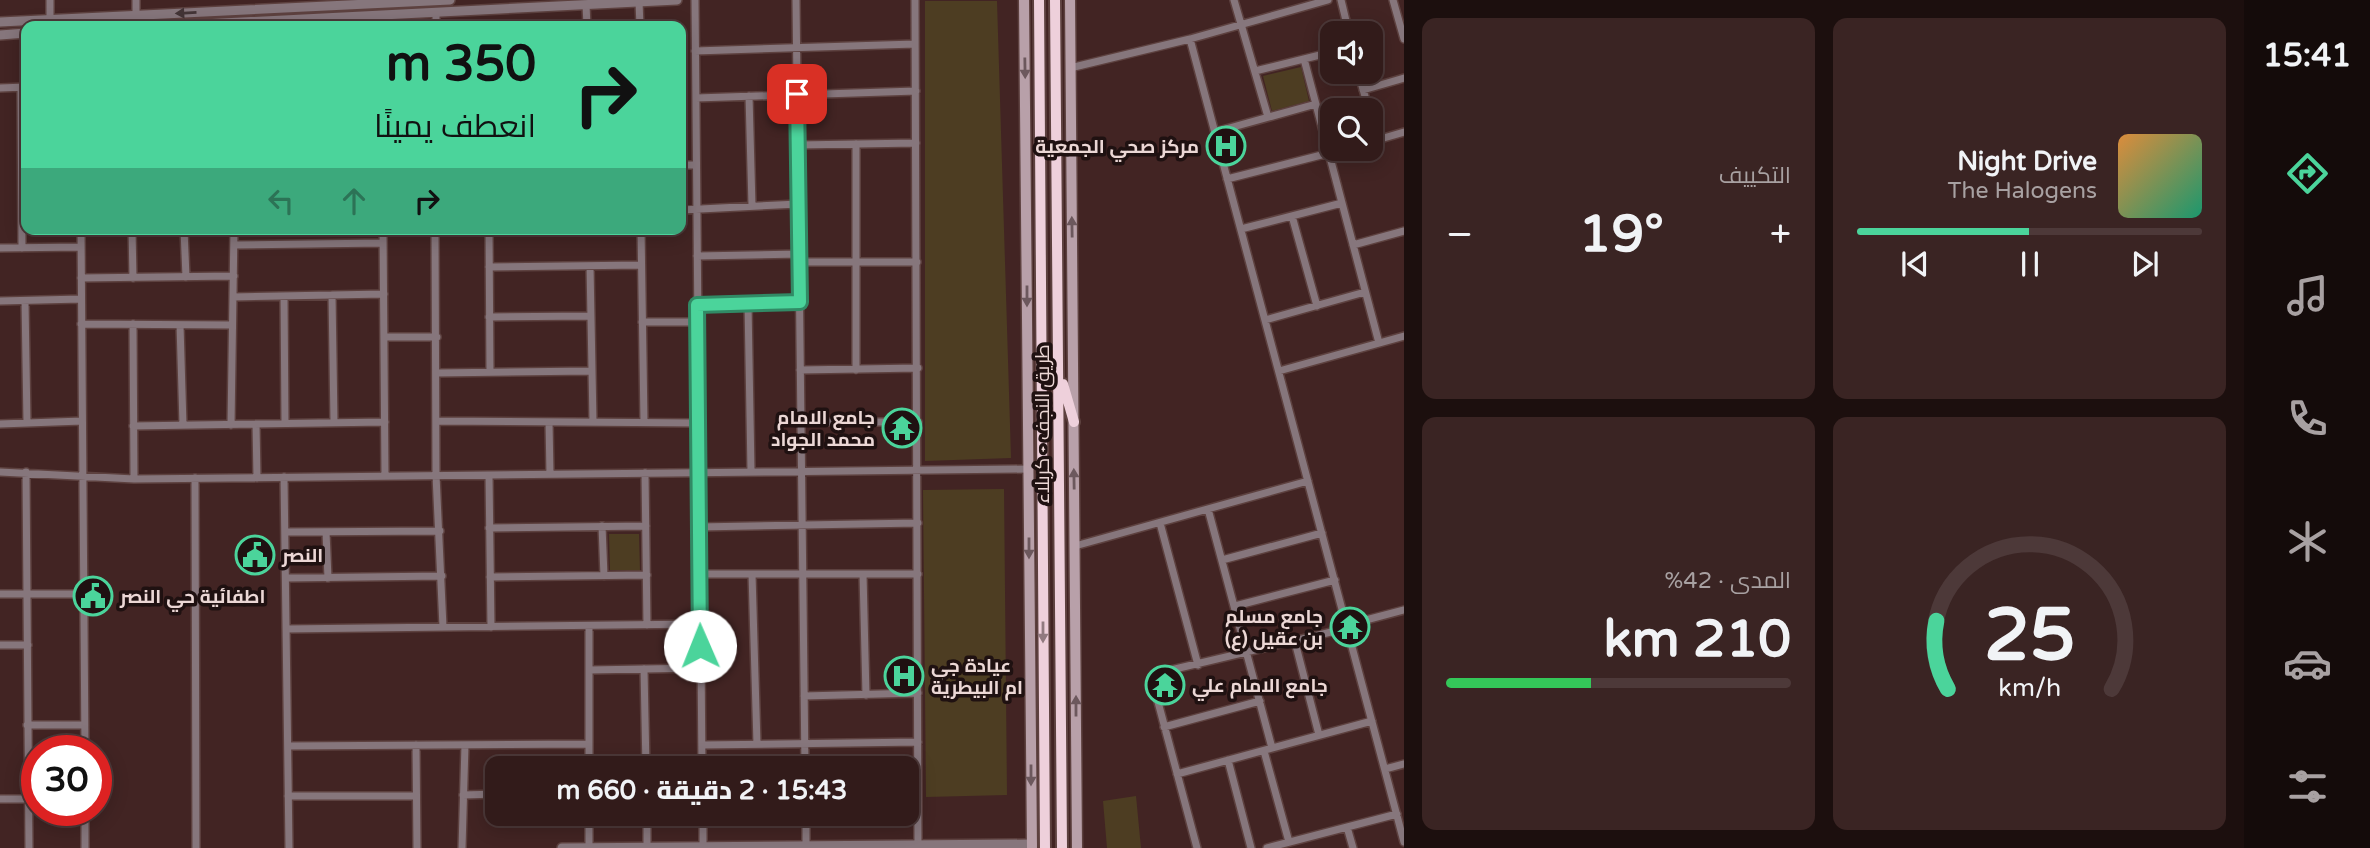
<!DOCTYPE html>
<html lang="ar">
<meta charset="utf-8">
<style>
:root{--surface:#321b1a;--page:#3a2423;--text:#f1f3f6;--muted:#a8a1a2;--line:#4d3939;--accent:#4bd49b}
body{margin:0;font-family:"Varela Round",Cairo,sans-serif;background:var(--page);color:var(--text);direction:rtl;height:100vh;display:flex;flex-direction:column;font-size:26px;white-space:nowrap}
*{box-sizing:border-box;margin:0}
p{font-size:23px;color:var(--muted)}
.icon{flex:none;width:38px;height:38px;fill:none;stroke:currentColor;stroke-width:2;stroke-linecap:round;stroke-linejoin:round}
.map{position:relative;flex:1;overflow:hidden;direction:ltr}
.details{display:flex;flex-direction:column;gap:18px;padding:18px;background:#1c0f0e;width:840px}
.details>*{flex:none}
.top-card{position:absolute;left:21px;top:21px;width:665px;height:214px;border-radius:14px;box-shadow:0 4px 18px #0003,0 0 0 2px var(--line);direction:rtl;background:#4bd49b;color:#111;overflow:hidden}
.tools{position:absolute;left:1320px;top:21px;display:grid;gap:14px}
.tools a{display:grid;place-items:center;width:63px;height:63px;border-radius:14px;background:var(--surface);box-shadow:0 4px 18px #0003,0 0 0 2px var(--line);font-size:35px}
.speed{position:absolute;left:21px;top:735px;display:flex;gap:14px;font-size:35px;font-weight:700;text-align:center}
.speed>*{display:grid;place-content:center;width:91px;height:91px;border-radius:50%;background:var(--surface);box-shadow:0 4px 18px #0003,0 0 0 2px var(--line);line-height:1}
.speed .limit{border:10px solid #d22;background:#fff;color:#111}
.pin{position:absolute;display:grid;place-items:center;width:60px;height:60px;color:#fff;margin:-30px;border-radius:14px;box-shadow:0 4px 10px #0006}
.me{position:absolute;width:77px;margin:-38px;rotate:359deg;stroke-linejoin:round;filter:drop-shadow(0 0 5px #0008)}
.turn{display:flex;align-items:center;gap:24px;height:147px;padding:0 35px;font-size:32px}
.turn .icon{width:91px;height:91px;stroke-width:2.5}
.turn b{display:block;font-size:49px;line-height:60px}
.lanes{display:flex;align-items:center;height:66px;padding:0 35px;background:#0003;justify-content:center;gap:35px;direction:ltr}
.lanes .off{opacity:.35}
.big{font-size:52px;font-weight:800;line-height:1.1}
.details .tile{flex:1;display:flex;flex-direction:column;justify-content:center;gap:10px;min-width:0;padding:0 24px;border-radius:14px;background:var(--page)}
.details .dial{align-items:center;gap:0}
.dial svg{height:182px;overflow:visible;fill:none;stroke:var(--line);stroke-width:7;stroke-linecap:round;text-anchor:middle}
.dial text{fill:var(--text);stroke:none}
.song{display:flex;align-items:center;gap:21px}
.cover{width:84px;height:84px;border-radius:10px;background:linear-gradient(135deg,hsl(30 70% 55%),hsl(160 70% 35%))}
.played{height:7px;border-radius:4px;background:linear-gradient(90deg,var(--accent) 50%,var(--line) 50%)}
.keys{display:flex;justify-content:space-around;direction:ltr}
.heat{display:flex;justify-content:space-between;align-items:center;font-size:38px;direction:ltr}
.charge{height:10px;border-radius:5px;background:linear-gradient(90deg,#34c759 42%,var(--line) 0)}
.details .tiles{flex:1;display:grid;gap:18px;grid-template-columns:repeat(2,1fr)}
.trip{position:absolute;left:485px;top:756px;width:434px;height:70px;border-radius:14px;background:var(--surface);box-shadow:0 4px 18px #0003,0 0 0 2px var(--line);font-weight:800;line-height:70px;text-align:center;direction:rtl}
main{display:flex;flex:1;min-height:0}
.tab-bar{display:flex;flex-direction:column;width:126px;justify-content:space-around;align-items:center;background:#140b0a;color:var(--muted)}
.tab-bar .icon{width:49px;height:49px}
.tab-bar .on{color:var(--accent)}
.tab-bar b{font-size:32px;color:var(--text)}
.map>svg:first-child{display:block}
</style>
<main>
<nav class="tab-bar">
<b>15:41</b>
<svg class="icon on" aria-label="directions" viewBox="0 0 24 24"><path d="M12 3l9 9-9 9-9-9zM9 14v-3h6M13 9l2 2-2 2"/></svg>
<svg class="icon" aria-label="music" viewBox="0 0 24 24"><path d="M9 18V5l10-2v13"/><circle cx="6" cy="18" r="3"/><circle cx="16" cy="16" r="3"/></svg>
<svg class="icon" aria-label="phone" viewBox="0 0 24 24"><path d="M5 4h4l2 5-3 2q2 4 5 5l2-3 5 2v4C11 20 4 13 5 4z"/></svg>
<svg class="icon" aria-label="climate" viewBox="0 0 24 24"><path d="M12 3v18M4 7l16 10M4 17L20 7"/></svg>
<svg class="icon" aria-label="car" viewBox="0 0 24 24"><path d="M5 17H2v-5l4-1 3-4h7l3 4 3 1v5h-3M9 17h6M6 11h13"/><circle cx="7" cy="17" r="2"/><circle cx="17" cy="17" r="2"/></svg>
<svg class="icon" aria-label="filters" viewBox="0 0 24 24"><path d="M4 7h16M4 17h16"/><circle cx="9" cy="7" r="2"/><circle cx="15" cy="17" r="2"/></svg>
</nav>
<section class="details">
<div class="tiles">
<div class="tile">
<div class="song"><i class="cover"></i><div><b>Night Drive</b><p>The Halogens</p></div></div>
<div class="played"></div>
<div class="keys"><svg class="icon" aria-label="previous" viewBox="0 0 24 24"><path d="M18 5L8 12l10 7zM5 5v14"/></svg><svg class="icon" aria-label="pause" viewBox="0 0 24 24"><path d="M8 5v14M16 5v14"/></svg><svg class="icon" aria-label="next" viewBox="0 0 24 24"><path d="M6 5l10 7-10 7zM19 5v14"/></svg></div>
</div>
<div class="tile"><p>التكييف</p>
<div class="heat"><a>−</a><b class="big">19°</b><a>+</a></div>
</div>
<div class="tile dial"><svg viewBox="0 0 100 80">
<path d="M14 69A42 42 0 1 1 86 69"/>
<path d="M14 69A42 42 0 0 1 9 39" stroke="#4bd49b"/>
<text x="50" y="56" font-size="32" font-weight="700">25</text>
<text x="50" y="72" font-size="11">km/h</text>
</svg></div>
<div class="tile"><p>المدى · 42%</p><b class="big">210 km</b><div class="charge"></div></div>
</div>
</section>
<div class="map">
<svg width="1404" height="848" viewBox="0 0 1404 848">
<rect width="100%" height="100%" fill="#422423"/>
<path fill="#4d3d22" d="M925 1H997L1011 458 925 461Z
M1301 67 1309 101 1272 111 1263 76Z
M1004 489 1007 795 926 797 923 490Z
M609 534H639L640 571 610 570Z
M1136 796 1141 848H1107L1103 801Z"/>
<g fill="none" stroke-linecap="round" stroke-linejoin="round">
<defs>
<path id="minor" d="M50 0V20
M695 0 702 768
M796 0 805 768
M915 0 918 848
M1234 0 1268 117
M1341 0 1349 33
M1393 0 1404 39
M639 2 640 26
M586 5 587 26
M136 15V0
M381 15V26
M436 26V12
M1190 39 1404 842
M695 51 915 44
M1304 59 1379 343
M1070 68 1190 39 1328 0
M1255 71 1332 52
M1358 72 1369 110
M21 87 22 248
M0 88 26 87
M1363 90 1404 78
M749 96 752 206
M696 98 916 91
M1370 115 1377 140
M1215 132 1316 104
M1370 142 1404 132
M798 145 916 143
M681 165H696
M1227 179 1345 149
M681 210 798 204
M1292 216 1317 306
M81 229 85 751
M132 229 133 278
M184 229 186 277
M383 229 385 476
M435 229 436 475 443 627
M489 229 490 372
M641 229 644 422
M1241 229 1342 203
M234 245 383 243
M1353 245 1404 231
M0 248 81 247
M697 256 799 254
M799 262H917
M590 266 593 422
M489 267 641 265
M81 278 234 276
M332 295 334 422
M284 296 285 423
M233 297 384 294
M0 301 81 299
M25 301 27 423
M748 304 751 471
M697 305 799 302
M489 317 590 316
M1265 320 1365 292
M642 322H697
M81 324 232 325
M133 324 134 479
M180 325 183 425
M384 337H437
M800 370 918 368
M856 370V144
M1279 371 1404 336
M437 373 591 371
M436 421 698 423
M549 422 550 474
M801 422H918
M0 424 82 421
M256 424 257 478
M231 425 234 229
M133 426 385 422
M0 472 134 479 1029 469
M26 472 29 848
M645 473 647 625
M489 475 491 627
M284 477 289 848
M195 478 196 848
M1208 509 1272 748
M1160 523 1198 665
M602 526 604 576
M699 527 918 523
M489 528 646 526
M285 532 440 531
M326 532 328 578
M1075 546 1308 481
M1222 560 1322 533
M700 574H918
M752 574 757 744
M863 574 866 695
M490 577 647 575
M286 578 442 576
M0 594H83
M1235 606 1335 580
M1347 625 1404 610
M589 626V768
M286 629 700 624
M1295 642 1319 735
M0 645H28
M644 669 646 768
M589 670 700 668
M804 696 918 693
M27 725H84
M1164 727 1260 701
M416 745 417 848
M702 745 918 742
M288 746 589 744
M1264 751 1289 842
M1228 760 1251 848
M1385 769 1404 764
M1177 774 1372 721
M463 795 497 794
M288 796H416
M0 799H28
M85 810V848
M589 814V848
M647 814V847
M703 814V848
M806 814V845
M1347 827 1353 848
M462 848 465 745
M1197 848 1154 687V677L1158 673 1348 628
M1267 848 1397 814"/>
<path id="tertiary" d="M0 22 450 0
M163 26 677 0
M0 35 26 33
M562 848 1032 844"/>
<path id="secondary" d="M1024 0 1032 848
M1070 0 1077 848"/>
<path id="trunk" d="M1039 0 1045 848
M1055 0 1062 848
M1063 384 1074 422"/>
</defs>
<use href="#minor" stroke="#5d413f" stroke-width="10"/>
<use href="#tertiary" stroke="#5d413f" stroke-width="12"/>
<use href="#secondary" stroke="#5d413f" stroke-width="13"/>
<use href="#trunk" stroke="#5d413f" stroke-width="14"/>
<use href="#minor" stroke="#86767c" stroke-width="7"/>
<use href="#tertiary" stroke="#86767c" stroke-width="9"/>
<use href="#secondary" stroke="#b8a0a9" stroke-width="10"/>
<use href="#trunk" stroke="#eed0db" stroke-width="10"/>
</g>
<defs><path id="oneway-solid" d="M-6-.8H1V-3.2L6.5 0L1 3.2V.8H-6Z" transform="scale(1.75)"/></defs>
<use fill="#433436" href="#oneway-solid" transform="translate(186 13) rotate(177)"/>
<g fill="#6c585d">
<use href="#oneway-solid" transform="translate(1025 68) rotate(89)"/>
<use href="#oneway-solid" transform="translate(1072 227) rotate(-91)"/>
<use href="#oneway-solid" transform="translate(1027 296) rotate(90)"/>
<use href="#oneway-solid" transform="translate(1074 479) rotate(-91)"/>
<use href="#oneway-solid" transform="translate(1029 548) rotate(90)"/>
<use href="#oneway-solid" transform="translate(1076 706) rotate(-90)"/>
<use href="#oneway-solid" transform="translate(1031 775) rotate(90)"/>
</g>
<use fill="#917a80" href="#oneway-solid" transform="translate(1043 632) rotate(90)"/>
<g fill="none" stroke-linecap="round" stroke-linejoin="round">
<defs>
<path id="route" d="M700 646 697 305 800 302 797 94"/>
</defs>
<use href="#route" stroke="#318a65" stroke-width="18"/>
<use href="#route" stroke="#4bd49b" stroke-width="12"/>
</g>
<defs>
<symbol id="hospital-ring" viewBox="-11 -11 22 22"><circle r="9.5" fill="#1f1111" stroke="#4bd49b" stroke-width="1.5"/><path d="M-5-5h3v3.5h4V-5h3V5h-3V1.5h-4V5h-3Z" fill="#4bd49b"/></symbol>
<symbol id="temple-ring" viewBox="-11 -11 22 22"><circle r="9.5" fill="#1f1111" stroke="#4bd49b" stroke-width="1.5"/><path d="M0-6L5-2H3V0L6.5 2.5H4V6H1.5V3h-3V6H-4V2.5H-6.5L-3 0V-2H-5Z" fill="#4bd49b"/></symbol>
<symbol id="civic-ring" viewBox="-11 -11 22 22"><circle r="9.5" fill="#1f1111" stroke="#4bd49b" stroke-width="1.5"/><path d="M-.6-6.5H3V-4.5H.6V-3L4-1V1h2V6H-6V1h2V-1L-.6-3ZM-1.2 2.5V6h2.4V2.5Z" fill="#4bd49b"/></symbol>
</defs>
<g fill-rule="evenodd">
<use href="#hospital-ring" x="1204" y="124" width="44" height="44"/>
<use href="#temple-ring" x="880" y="406" width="44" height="44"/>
<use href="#civic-ring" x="233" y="533" width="44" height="44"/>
<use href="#civic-ring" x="71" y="574" width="44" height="44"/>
<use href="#temple-ring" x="1328" y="605" width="44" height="44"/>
<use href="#hospital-ring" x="882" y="654" width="44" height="44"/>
<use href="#temple-ring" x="1143" y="663" width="44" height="44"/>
</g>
<g text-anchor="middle" stroke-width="7" stroke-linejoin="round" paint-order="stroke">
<g font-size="19" font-weight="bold" fill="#ebd7d5" stroke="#1f1111" text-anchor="start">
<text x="1199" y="153" text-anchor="end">مركز صحي الجمعية</text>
<text x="875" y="424" text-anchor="end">جامع الامام<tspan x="875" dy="22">محمد الجواد</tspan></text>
<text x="282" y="562">النصر</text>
<text x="120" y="603">اطفائية حي النصر</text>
<text x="1323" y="623" text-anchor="end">جامع مسلم<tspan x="1323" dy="22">بن عقيل (ع)</tspan></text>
<text x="931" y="672">عيادة جي<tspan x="931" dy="22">ام البيطرية</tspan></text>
<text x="1192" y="692">جامع الامام علي</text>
</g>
<g font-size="19" fill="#ebd7d5" stroke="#1f1111">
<text transform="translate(1042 424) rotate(-90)" y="7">طريق النجف - کربلاء</text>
</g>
</g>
</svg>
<div class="tools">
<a><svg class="icon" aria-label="sound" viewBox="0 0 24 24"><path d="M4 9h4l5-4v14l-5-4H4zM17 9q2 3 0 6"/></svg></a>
<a><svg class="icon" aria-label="search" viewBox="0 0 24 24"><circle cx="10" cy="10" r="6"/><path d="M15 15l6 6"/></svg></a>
</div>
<div class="speed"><div class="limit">30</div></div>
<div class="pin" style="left:797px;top:94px;background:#d93025"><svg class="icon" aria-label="arrive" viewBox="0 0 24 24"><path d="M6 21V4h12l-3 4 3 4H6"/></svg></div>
<svg class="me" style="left:700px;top:646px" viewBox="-20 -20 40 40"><circle r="19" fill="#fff"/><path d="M0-13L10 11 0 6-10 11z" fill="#4bd49b"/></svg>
<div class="trip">15:43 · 2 دقيقة · 660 m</div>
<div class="top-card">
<div class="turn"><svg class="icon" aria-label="right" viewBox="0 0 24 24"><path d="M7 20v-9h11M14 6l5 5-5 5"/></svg><div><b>350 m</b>انعطف يمينًا</div></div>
<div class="lanes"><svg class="icon off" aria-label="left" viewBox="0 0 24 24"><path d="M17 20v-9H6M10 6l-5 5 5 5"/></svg><svg class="icon off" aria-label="ahead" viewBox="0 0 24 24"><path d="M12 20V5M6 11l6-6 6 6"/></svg><svg class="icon" aria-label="right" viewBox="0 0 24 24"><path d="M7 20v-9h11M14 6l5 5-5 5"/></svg></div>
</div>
</div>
</main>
